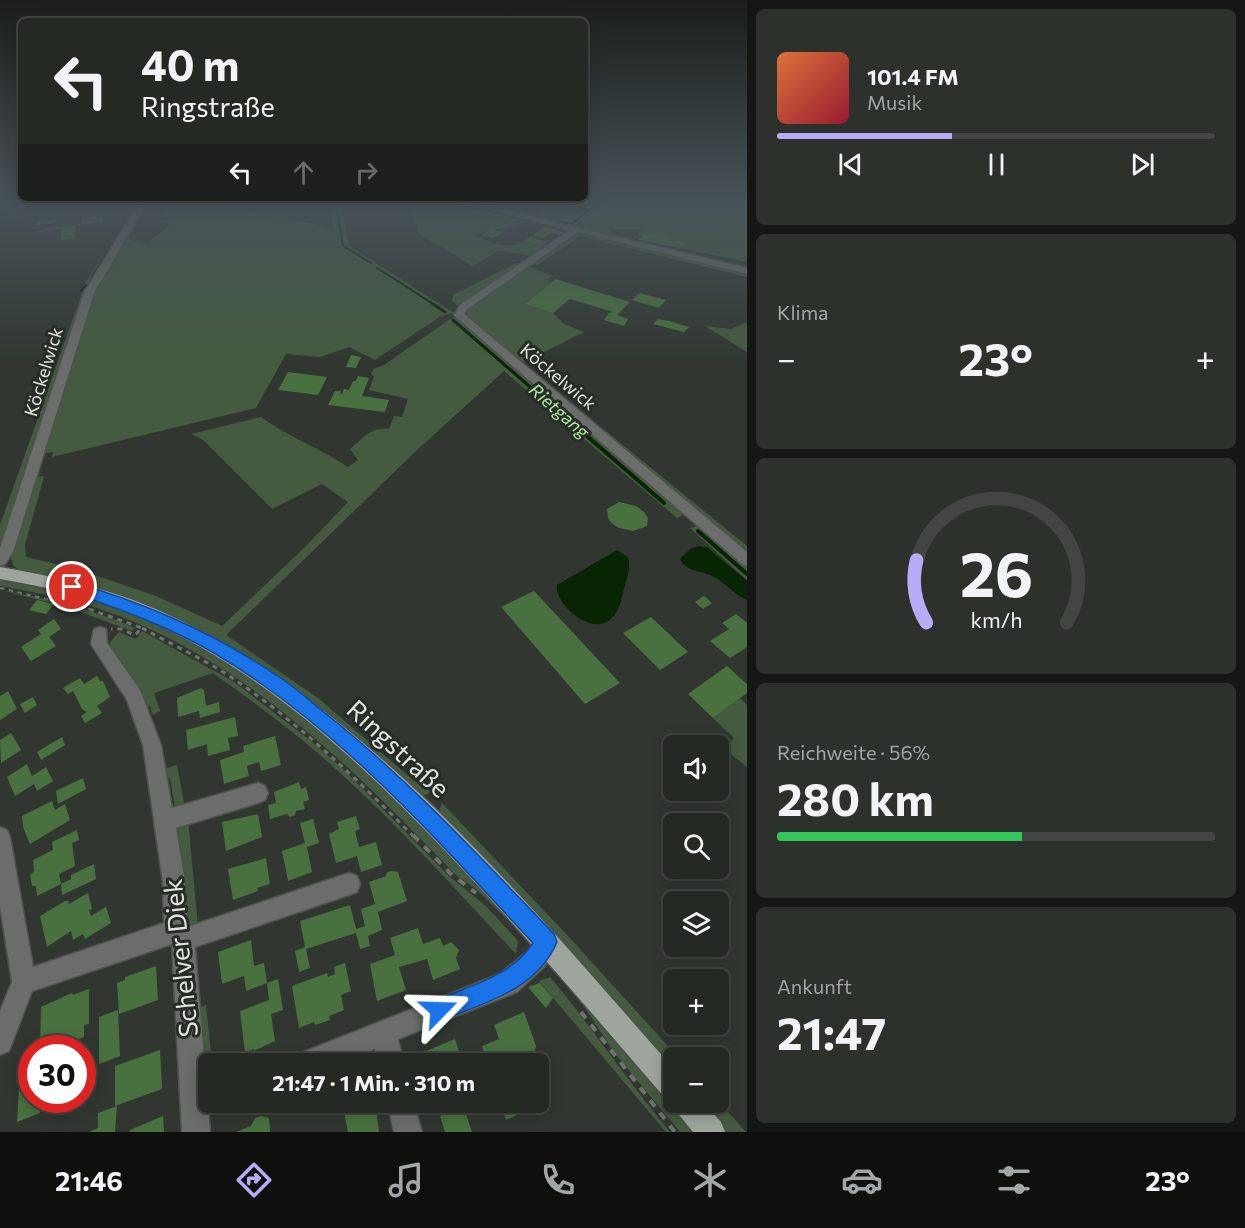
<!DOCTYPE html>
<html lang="de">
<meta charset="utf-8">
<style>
:root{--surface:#252924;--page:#2d312c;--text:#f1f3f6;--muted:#a3a6a6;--line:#424541;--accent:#b6acf8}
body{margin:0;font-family:Commissioner,sans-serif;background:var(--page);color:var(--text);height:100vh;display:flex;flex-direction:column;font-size:22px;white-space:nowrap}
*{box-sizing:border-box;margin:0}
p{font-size:20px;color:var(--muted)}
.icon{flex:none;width:33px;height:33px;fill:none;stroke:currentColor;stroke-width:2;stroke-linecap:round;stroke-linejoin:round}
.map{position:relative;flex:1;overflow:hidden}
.sheet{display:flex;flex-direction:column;gap:9px;padding:9px;background:#141714;width:498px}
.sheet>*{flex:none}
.guide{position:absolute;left:18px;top:18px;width:570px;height:183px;border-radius:9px;box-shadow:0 3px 15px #0003,0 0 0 2px var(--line);background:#252924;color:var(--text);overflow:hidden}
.tools{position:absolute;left:663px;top:735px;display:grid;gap:12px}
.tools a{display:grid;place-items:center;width:66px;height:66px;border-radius:9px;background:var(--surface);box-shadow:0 3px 15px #0003,0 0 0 2px var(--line);font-size:30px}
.speed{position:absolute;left:18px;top:1035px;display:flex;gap:12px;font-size:30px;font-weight:700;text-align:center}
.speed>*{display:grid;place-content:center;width:78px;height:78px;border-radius:50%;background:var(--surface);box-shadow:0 3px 15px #0003,0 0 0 2px var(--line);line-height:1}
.speed .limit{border:9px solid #d22;background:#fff;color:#111}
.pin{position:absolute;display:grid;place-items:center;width:51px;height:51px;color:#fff;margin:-26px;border:3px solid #fff;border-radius:50%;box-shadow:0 2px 6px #0007}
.me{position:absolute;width:66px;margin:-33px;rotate:68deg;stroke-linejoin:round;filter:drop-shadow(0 0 4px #0008)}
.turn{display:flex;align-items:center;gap:21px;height:126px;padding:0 24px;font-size:27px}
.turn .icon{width:78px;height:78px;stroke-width:2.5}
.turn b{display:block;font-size:42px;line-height:51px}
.lanes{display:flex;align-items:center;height:57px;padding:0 24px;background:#0003;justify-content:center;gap:30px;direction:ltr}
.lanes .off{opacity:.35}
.big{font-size:45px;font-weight:700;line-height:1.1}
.sheet .widget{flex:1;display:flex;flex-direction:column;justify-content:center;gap:9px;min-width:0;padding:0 21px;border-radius:9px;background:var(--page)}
.sheet .dial{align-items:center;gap:0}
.dial svg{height:156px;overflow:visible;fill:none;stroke:var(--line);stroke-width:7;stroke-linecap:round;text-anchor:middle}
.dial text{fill:var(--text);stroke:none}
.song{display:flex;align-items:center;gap:18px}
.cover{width:72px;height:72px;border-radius:9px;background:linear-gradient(135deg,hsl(20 70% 55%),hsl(350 70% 35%))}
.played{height:6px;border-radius:3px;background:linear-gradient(90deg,var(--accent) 40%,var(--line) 40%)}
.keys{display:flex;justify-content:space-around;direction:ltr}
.heat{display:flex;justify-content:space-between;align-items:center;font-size:33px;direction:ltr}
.charge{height:9px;border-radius:4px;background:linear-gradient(90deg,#34c759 56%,var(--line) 0)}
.trip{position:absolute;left:198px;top:1053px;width:351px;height:60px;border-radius:9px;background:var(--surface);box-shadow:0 3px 15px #0003,0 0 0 2px var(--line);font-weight:700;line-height:60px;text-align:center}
.tabs{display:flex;height:96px;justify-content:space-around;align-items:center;background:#0f100e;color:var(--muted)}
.tabs .icon{width:42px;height:42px}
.tabs .selected{color:var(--accent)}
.tabs b{font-size:27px;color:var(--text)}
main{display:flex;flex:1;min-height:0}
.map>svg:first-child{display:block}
</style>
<main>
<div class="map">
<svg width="747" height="1132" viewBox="0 0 747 1132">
<rect width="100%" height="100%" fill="#313730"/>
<path fill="#445b3f" d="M145 204H215L333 228 331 204H342L347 241 351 247 454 313 441 316 375 360 349 347 320 357 286 354 256 408 52 457 53 452 43 453 86 305 131 225H134L126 239 148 243 170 225 160 223 169 217 161 215 170 208Z
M408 204H468L535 220 473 235C490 241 507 252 524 241L547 248 534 256 498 251 473 266 419 234Z
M547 204H747V262L680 248 684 243 665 238 668 234 646 232 644 234 639 233 642 229H611V236L537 219Z
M581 233 747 273V277L584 237H579L537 265 533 263 572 235Z
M116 236H120L91 282 0 553V525L86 282Z
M516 263 523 264 460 307 452 301 453 295Z
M526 265 552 276 546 280 551 282 525 304 553 313 564 324 584 332 522 363 747 546V553L468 323 462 312Z
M455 318 459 319 685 514 677 518 504 371 416 451 226 635 318 698 414 781 433 791 426 795H419C338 716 248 644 142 604 102 589 60 579 19 570L13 565 11 557 34 477 44 476 25 545 26 557 77 569 156 596 222 626 305 547 348 502 322 484 272 509 202 439 191 434 261 417C288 437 320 448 348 467L358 460 350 449C362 439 372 426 389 429L394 416 402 417 408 399 369 390 374 376 371 375 373 369 384 365 450 319Z
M747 322V352L705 326 731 329Z
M697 526 705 528 747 564V580L690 528Z
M0 578 55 589 135 615 178 634 264 684 390 790 517 926 518 930 476 889 456 875C358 774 263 677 132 621 91 603 44 594 0 586Z
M0 590C46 598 92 609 135 628L132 631 64 606Z
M142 631 234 682 311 741 342 768 449 876 486 906 518 941 516 954C458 892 401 828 338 771 299 735 256 704 213 673L154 693 160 711 153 715 150 706 145 708 109 647 111 641 119 632 136 639Z
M740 698 747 705V767L722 747 734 738 713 718Z
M177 765 185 808H175L170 778 166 779 164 769Z
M442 803 567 935 678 1057 674 1058 673 1071 441 817 439 810Z
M188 819 198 927H189L177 827Z
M559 976 572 985 698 1132H680L613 1051 585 1008Z
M550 977C592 1027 628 1082 670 1132H666L539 981Z
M206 1005 212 1063 208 1064V1086L206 1085 195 1010Z
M719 1102 746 1132H727L701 1103Z"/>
<path fill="#072502" d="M699 546 708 548 747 581V600C733 594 724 581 710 575 698 570 687 572 680 559L690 549Z
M617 550 628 557C631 568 627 578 624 589 622 599 619 612 611 619 592 637 554 604 557 585Z"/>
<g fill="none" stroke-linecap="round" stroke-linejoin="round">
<path stroke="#072502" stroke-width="2" d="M336 204 343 246 371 263
M455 204 531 221
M544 219 572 224 596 204
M377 268 435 305
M92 277 116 238
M81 291 86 285"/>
<path stroke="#072502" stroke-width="3" d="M433 304 445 312
M453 320 589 438"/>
<path stroke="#072502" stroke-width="4" d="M587 436 664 503
M698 531 747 574"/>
</g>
<path fill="#48713f" d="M103 215V222L81 224V218Z
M57 219 56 223 36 225 37 221Z
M76 225 74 239 61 240V229L43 231 44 228Z
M543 227 553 229 564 232 560 235 551 233 544 238 533 235Z
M492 229 503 233 493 238 482 235Z
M646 232 668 234 665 238 685 243 680 248 638 240 642 236 639 235 640 233Z
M530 237 548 242 542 246 524 241Z
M555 279 630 302 617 315 628 319 624 326 604 320 609 313 613 312 570 299 553 313 525 304Z
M639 293 666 300 659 308 632 300Z
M658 319 669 321 689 327 684 332 653 324Z
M351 355 361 357 356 368 346 367Z
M288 372 327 377 318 395 278 390Z
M358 376 369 378 362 396 389 400 385 412 328 405 335 391H341L340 394H342L344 389 349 390 353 381H356Z
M619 502 636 506 644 512 648 518 647 526 633 531 619 528 613 524 608 519 607 509Z
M534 591 620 683 585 704 501 607Z
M704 596 712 603 703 609 695 602Z
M37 600 54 604 46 614 29 610Z
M736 614 747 623V647L730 658 710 641 729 629 722 623Z
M651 617 688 652 660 670 623 633Z
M54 619 61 629 49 637 56 646 31 661 21 647 41 634 38 630Z
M727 666 747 684V693L713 718 688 694Z
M97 676 100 681H103L110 697 97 706 102 713 85 723 81 716 87 712 82 709 73 691 68 694 63 688 80 678 84 684Z
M201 688 204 690 206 706 219 702 220 712 200 718 199 711 178 717 177 698Z
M8 691 17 709 0 720V696Z
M33 697 37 705 25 713 20 704Z
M235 717 238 736 228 738 230 750 208 756 207 744 188 750 186 730Z
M11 733 21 750 1 763 0 740Z
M275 736 281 765 261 771 259 762 247 766 249 776 224 784 220 760 244 752 243 746Z
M62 737 65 745 41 760 37 752Z
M27 764 32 776 46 767 53 781 37 791 34 784 15 796 7 777Z
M83 778 86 789 58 804 56 791Z
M299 782 301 789 306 787 309 800 303 802 305 809 296 811 295 815 290 817 287 814 270 819 268 805 276 803 274 792Z
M52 801 55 810 65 804 70 820 30 844 23 827 22 816Z
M258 814 262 837 226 851 222 822Z
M356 816 360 829 355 831 359 847 376 842 382 865 361 872 357 856 336 863 329 834 339 829 337 822Z
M313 819 319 843 307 847 312 872 288 881 282 851 305 843 300 823Z
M77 830 79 840 72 843 75 866 59 874 61 884 37 896 36 886H32L30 875 34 871 33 860 53 850 52 842Z
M266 858 270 884 257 888 258 891 233 900 228 869Z
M94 864 96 879 62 895 61 884 71 879V875Z
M393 871 398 872 407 901 378 912 382 930 368 936 370 946 360 949 356 933 306 949 310 968 299 972 295 951 305 947 300 921 350 905 356 929 365 926 361 909 375 904 369 882 386 876 387 872Z
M88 893 92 909 89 910 91 916 106 907 111 923 85 939 83 934 73 940 71 931 47 947 40 916 65 901H68L69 904Z
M418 928 423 944 440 938 443 946 451 942 459 950 456 958 460 969 433 980 427 959 399 967 406 990 377 1001 370 964 395 955 390 938Z
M251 940 254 966 264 963 267 983 246 991 244 976 222 984 218 952Z
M345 963 351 991 341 995 344 1010 329 1016 330 1020 315 1025 314 1022 299 1028 292 986 327 973 328 977 335 974 334 967Z
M156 966 158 1000 119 1014 117 983 125 980V977Z
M278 979 283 1010 271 1014 275 1041 254 1051V1049L245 1052 240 1011 269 1000 267 983Z
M540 983 553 998 546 1008 528 987Z
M89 989V1024L84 1025V1037L64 1045 63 1048H40L41 1007 72 993 73 995Z
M118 1010 120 1056 99 1064V1017Z
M524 1012 536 1046 535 1051 507 1059 509 1064H487L482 1046 499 1039 494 1025Z
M455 1039 463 1064H419L417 1055Z
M160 1050 162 1089 115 1106V1066Z
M32 1051V1100H41L40 1113 17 1122 21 1055Z
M342 1102H375L379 1132H348Z
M500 1102H520L524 1112 506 1120Z
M463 1105 472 1132H445L440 1116Z
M117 1106 115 1132H89L98 1128V1113Z
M163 1116 164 1132H130V1130Z
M261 1116 269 1118 270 1132H236L251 1126 255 1118Z"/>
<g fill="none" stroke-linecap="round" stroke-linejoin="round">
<defs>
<path id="minor" d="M138 204H146L94 293 13 552 5 564 0 566V548L84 293Z
M467 204H479L747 268V274L578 232 467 309 464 314 747 552V566L742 564 456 317 454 315 460 305 570 230Z
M100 627 106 629 107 643 140 690 161 745 172 808 258 783 265 786 268 793 265 800 258 803 176 828 185 882 187 927 349 873 357 876 360 884 357 892 349 895 195 947 210 1132H182L172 944 32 991 9 1051 0 1055V1011L12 982 0 905V827L7 830 10 837 33 967 164 923 163 882 143 745 127 700 91 644 94 629Z
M547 930 555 934 559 942 544 967 517 992 398 1039 404 1064H378L375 1049 338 1064H292L296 1055 500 974 528 951 539 934Z
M387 1102H413L422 1132H394Z"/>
<path id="major" d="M0 567C52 576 104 587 153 608 360 696 527 903 674 1069V1102H703L721 1122 725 1132H693L676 1111 672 1101 665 1098C595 1017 525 934 451 857 361 762 262 669 140 617 95 598 48 587 0 579Z"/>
</defs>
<use href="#minor" stroke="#4d534c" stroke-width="3"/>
<use href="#major" stroke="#4d534c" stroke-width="3"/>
<path stroke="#6e736d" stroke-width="1.5" stroke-dasharray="2 2" stroke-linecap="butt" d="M584 222 604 204"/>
<path stroke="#6e736d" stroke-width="2" stroke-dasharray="4.5 4.5" stroke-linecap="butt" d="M0 588 94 610"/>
<path stroke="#6e736d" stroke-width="3" stroke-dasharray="5 5" stroke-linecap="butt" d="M89 609 142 628 135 635 121 629H111
M142 628C169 643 197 656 223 672 294 718 354 776 414 837"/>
<path stroke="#6e736d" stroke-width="4" stroke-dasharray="8 8" stroke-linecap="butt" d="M413 835 451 874 476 893
M581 1012 675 1132"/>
<use href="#minor" fill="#6a6d6a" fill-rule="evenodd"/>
<use href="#major" fill="#9ea59d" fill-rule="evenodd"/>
</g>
<linearGradient id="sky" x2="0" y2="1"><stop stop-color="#1b1e1a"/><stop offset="0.56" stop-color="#485359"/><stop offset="1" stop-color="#485359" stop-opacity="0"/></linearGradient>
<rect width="747" height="362" fill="url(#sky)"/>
<path fill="#1a73e8" stroke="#114b97" stroke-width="1.5" d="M72 582C146 603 218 635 282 679 297 689 311 702 325 713 408 779 480 857 554 934L557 942C537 990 484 1003 439 1021L431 1018 428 1010 431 1002C467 987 511 977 533 943 435 838 339 727 214 653 168 626 117 608 67 591L65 587 67 583Z"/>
<g text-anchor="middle" stroke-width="6" stroke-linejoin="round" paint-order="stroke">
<g font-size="18" fill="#e1e5e0" stroke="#272d26">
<text transform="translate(44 372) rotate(-73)" y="6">Köckelwick</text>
<text transform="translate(558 377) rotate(40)" y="6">Köckelwick</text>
</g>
<g font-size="18" font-style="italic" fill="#adeaa0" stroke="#272d26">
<text transform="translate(559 411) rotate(41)" y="6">Rietgang</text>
</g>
<g font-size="26" fill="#e1e5e0" stroke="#272d26">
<text transform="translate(398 749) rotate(43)" y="9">Ringstraße</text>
<text transform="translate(181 958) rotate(-96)" y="9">Schelver Diek</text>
</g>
</g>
</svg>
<div class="tools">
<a><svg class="icon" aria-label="sound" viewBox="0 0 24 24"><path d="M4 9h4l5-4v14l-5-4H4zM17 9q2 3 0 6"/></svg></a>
<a><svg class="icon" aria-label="search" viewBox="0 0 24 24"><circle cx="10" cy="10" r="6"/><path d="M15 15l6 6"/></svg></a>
<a><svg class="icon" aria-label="layers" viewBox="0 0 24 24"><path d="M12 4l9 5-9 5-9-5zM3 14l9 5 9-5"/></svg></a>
<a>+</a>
<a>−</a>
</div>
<div class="speed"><div class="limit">30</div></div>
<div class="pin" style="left:72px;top:587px;background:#d93025"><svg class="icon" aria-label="arrive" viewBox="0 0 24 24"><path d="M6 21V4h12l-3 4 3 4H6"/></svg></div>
<svg class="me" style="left:439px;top:1010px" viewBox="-20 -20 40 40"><path d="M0-17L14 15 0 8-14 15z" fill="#1a73e8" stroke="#fff" stroke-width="4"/></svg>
<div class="trip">21:47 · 1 Min. · 310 m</div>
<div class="guide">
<div class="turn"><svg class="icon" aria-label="left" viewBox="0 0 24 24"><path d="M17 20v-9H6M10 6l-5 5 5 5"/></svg><div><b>40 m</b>Ringstraße</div></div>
<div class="lanes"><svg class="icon" aria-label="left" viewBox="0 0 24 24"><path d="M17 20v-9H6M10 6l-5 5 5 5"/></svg><svg class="icon off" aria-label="ahead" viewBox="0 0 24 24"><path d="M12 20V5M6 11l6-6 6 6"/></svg><svg class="icon off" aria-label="right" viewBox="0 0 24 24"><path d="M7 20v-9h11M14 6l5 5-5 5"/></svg></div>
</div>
</div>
<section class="sheet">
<div class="widget">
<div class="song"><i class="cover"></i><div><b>101.4 FM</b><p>Musik</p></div></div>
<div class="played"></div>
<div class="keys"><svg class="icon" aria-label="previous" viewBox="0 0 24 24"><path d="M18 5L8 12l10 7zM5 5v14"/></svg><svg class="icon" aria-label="pause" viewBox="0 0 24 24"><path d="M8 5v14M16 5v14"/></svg><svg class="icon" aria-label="next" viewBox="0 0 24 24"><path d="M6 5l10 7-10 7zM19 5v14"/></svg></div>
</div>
<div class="widget"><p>Klima</p>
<div class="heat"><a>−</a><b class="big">23°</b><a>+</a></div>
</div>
<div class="widget dial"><svg viewBox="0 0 100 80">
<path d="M14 69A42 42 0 1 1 86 69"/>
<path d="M14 69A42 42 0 0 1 9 37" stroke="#b6acf8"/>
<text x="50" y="56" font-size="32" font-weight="700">26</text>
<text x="50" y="72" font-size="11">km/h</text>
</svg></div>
<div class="widget"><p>Reichweite · 56%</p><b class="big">280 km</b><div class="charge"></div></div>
<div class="widget"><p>Ankunft</p><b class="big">21:47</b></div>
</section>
</main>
<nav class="tabs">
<b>21:46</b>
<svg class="icon selected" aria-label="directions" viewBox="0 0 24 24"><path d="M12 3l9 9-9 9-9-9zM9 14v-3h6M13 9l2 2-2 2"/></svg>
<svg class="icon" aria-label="music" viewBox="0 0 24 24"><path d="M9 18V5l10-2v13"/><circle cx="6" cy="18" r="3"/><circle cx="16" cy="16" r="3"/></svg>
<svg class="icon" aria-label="phone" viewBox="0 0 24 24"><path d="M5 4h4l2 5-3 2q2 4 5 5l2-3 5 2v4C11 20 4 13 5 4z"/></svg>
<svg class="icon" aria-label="climate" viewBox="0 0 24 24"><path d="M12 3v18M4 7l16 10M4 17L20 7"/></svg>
<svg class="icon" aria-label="car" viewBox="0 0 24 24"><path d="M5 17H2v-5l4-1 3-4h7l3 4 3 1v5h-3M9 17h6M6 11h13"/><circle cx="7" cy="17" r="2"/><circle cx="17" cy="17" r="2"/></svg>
<svg class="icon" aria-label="filters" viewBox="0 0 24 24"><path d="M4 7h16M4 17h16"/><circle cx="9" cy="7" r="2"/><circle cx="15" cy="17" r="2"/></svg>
<b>23°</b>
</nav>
